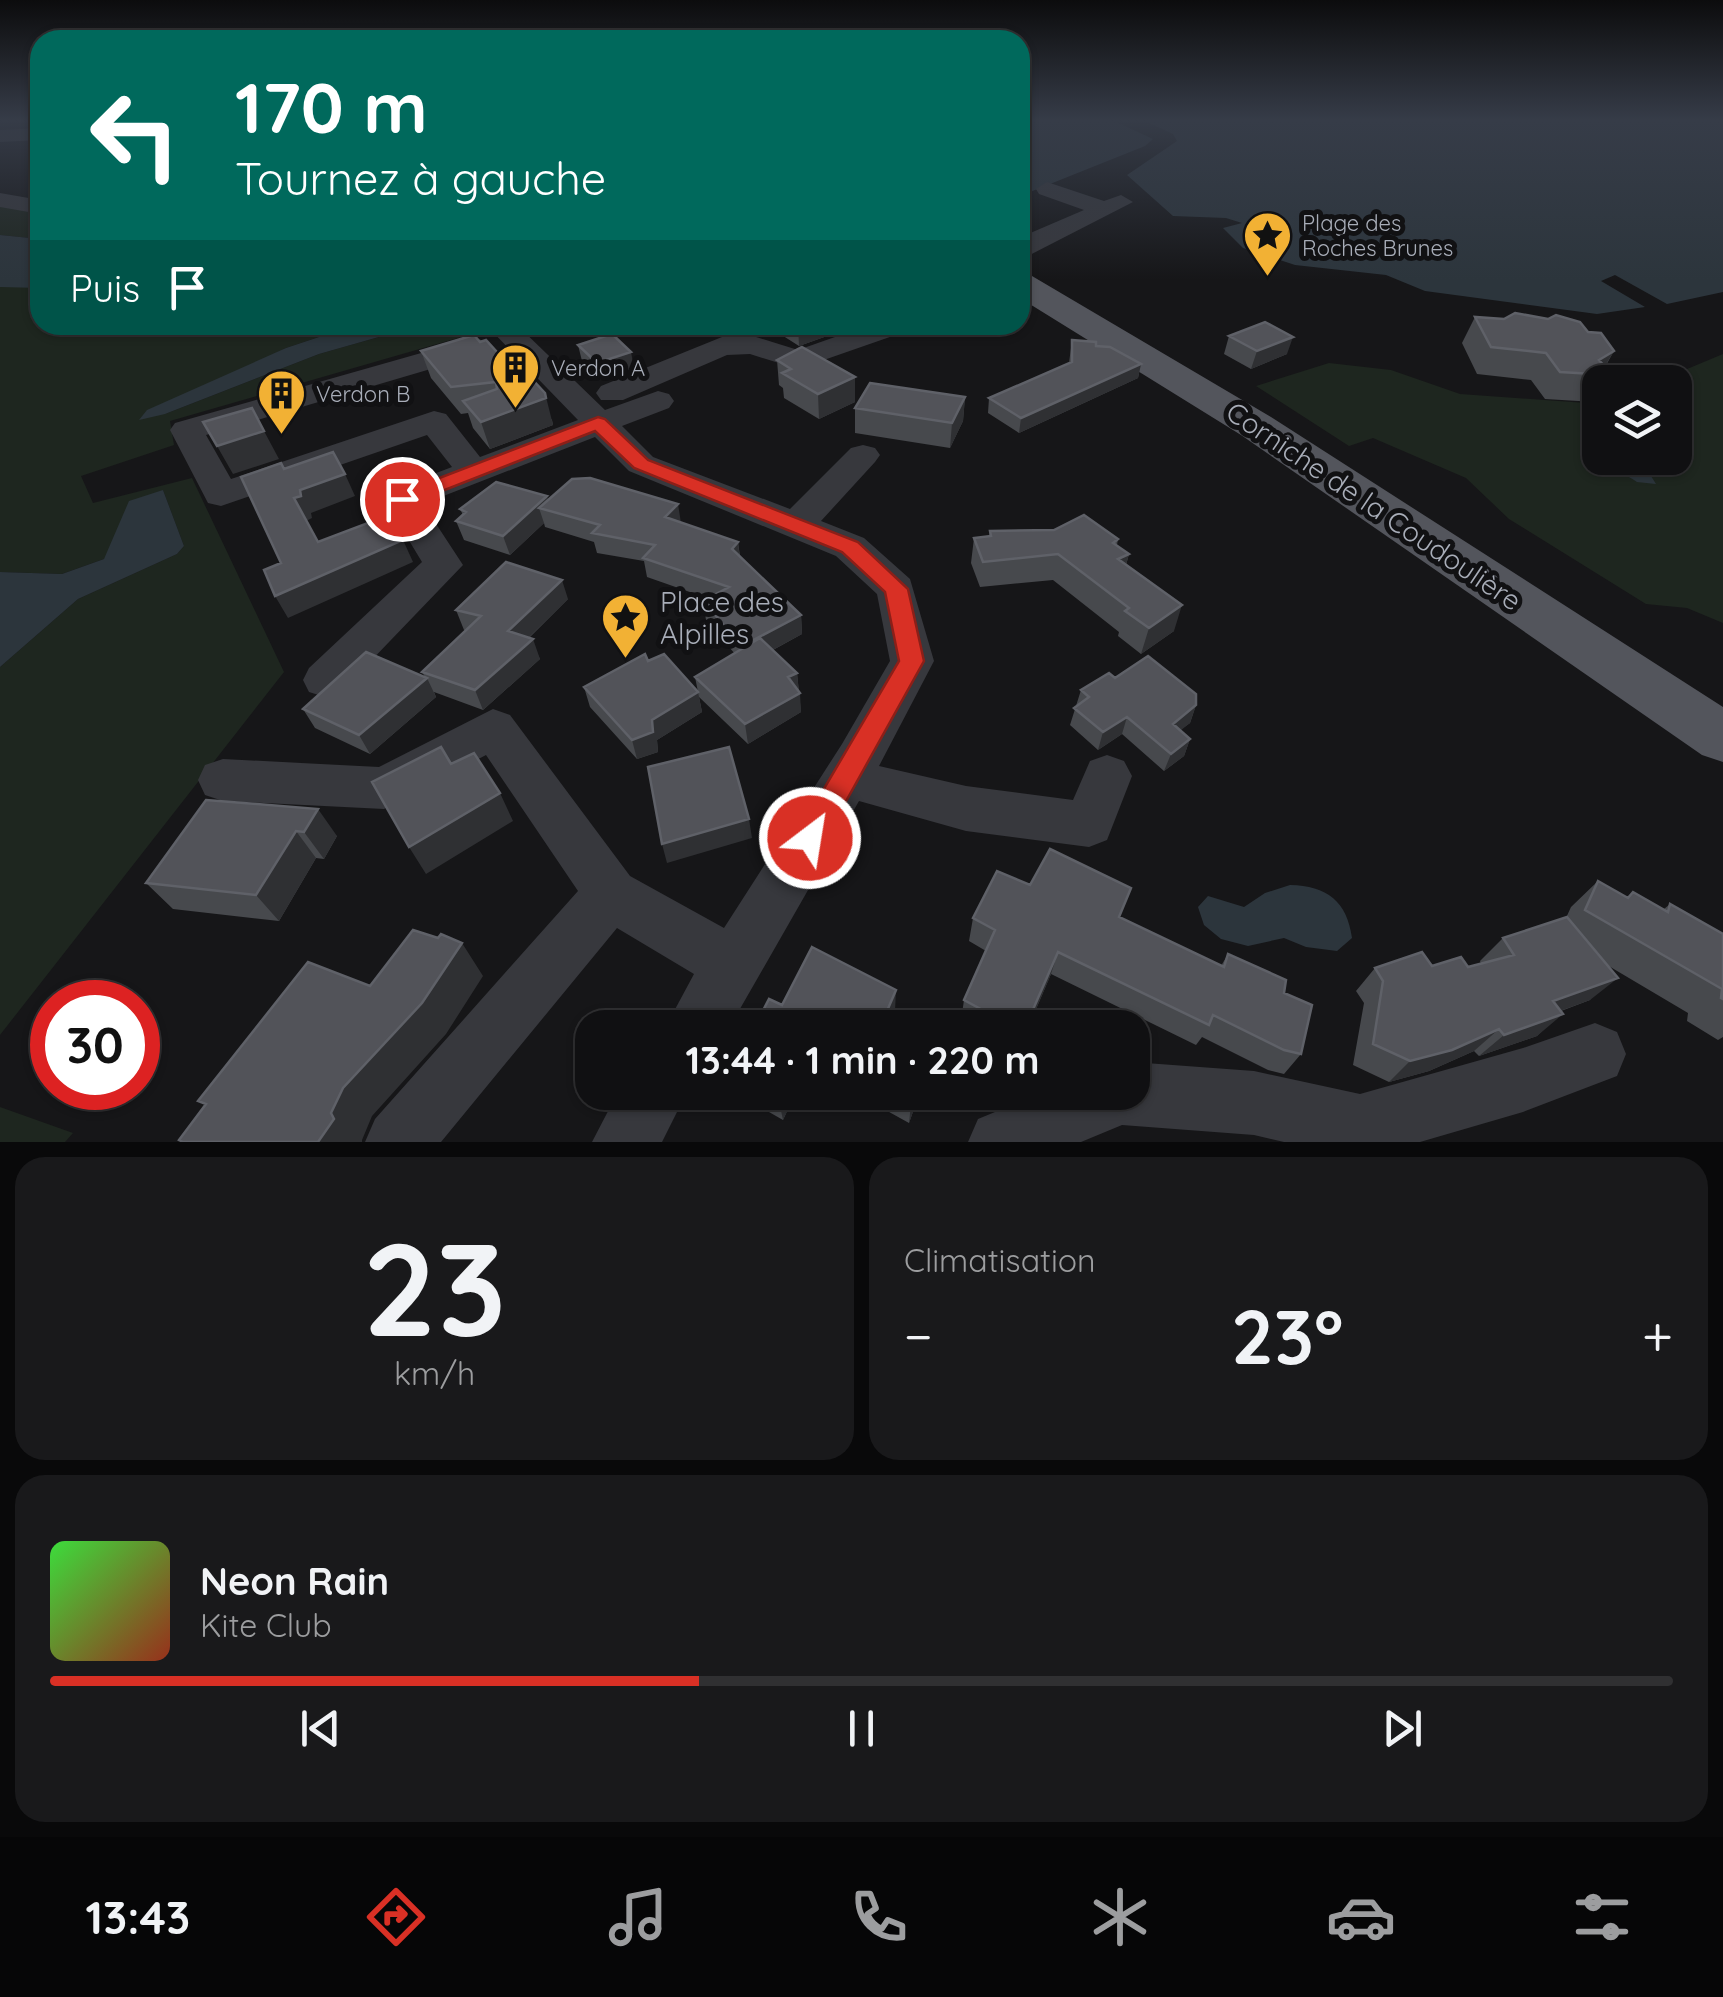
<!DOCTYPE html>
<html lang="fr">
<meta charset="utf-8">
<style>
:root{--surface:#101012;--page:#19191b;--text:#f1f3f6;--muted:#9c9d9f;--line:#303032;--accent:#d93025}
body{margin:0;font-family:Quicksand,sans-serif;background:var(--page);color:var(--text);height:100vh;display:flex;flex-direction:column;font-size:38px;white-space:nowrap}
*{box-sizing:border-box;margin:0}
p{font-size:32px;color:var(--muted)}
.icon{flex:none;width:55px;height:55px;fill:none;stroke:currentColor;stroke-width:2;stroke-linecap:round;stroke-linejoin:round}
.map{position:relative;height:1142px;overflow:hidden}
.details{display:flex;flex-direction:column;gap:15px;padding:15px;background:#09090a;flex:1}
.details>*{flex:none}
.hud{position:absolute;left:30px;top:30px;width:1000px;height:305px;border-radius:30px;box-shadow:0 2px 8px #0004,0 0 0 2px var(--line);background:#00695c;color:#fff;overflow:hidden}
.tools{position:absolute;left:1582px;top:365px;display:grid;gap:20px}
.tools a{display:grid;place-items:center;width:110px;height:110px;border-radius:20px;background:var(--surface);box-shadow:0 2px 8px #0004,0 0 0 2px var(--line);font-size:50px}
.speed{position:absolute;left:30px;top:980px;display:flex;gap:20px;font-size:50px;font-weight:700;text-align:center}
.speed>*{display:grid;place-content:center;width:130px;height:130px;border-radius:50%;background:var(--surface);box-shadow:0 2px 8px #0004,0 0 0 2px var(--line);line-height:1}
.speed .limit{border:15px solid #d22;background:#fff;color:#111}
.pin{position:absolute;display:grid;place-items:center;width:85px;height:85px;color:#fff;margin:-42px;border:5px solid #fff;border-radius:50%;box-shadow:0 2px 10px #0007}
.me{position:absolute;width:110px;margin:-55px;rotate:31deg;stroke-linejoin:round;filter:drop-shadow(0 0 8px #0008)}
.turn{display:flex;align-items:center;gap:35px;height:210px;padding:0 40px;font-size:45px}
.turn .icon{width:130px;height:130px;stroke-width:2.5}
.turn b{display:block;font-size:70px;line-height:85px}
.then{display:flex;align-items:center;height:95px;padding:0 40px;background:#0003;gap:20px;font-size:38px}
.big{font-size:75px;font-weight:800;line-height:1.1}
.details .tile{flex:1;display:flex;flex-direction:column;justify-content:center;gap:15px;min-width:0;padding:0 35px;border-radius:30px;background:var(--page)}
.details .dial{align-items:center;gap:0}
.dial b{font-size:130px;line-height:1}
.song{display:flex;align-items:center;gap:30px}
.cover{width:120px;height:120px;border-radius:15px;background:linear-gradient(135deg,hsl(120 70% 55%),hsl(10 70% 35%))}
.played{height:10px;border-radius:5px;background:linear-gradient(90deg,var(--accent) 40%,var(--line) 40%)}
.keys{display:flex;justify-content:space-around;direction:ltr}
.heat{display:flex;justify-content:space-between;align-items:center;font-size:55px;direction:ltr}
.details .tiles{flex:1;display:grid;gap:15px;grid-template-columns:1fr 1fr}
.tile:last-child{grid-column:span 2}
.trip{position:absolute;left:575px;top:1010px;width:575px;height:100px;border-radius:30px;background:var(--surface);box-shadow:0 2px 8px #0004,0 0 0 2px var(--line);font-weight:800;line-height:100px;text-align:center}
.menu{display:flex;height:160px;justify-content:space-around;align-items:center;background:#060607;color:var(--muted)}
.menu .icon{width:70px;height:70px}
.menu .on{color:var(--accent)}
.menu b{font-size:45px;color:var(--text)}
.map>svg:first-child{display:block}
</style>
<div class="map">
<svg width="1723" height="1142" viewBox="0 0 1723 1142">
<rect width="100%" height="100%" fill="#161618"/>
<path fill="#1e261f" d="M0 203 40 210V239L0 235Z
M27 286 40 288V325H355L286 348 165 414 319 354 421 325H486L489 329 170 421 174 445 81 476 93 503 192 478 284 672 0 1035V667L78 599 177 554 184 546 163 490 104 559 62 574 0 572V287Z
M1723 354V623L1687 608 1646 604 1509 519 1466 478 1373 438 1349 446 1256 386 1329 363 1391 370 1460 394 1600 404V458H1675V382H1656Z
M0 1107 73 1133 65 1142H0Z"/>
<path fill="#2c353c" d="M1020 120H1112L1153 139 1145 146 1020 196Z
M1143 120H1723V292L1667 304 1615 275 1601 281 1645 307 1597 314 1425 291 1386 275 1295 265 1243 248 1223 228 1242 223 1226 218 1173 216 1127 175 1177 141 1173 134Z
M0 235 40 239V288L0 287Z
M355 325H421L319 354 165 414 139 420 147 410 286 348Z
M1600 446V458L1679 460 1651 476 1656 484 1637 482C1617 467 1606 476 1584 453Z
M163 490 184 546 177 554 78 599 0 667V572L62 574 104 559 129 501Z
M1290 885C1327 886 1347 901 1352 938L1337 951 1306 947 1284 938 1248 946 1221 939 1204 925 1198 907 1208 896 1244 907 1265 893Z"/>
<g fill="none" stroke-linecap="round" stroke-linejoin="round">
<path fill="#37383d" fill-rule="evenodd" d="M40 128V140L0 142V130Z
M1047 182 1104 201 1121 195 1133 202 1020 260 1021 237 1084 210 1039 194 1036 189Z
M0 193 40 200V214L0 207Z
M486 325H517L605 410 658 391 669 394 674 401 669 408 622 426 653 457 790 509 851 448 863 445 875 448 880 455 875 462 821 521 864 538 910 579 934 661 879 766 966 786 1073 800 1090 761 1107 755 1124 761 1132 776 1107 840 1089 847 966 831 859 801 729 1028H665L694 974 617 928 441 1142H365L375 1119 578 891 486 755 384 809 223 801 205 795 198 780 205 765 223 759 379 767 493 709 510 715 630 876 724 928 842 744 890 661 877 594 836 556 629 471 595 437 423 504 463 565 341 692 325 697 309 692 303 680 309 668 422 562 384 499 389 491 452 467 427 435 221 506 208 503 170 430 175 423 474 338 485 341 489 347 485 353 206 435 231 479 434 411 446 414 480 457 578 420Z
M869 325H911L907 331 798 369 750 354 727 355 623 400H601L596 393 601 386 722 337 753 336 798 350Z
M1595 1023 1617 1032 1626 1054 1617 1076 1523 1112 1420 1142H1284L1254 1135 1122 1125 1081 1142H968L978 1119 1043 1092H1132V1062L1254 1071 1360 1094 1523 1048Z
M618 1092H687L662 1142H592Z"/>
<path fill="#53555c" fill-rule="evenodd" d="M1020 273 1032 276 1271 417 1723 707V762L1702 755 1241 435 1020 298Z"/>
</g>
<path fill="#47494d" d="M1475 317 1504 319 1588 332 1614 351 1605 367 1612 375 1607 382H1600V393L1595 402 1545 399 1531 380 1477 374 1462 343Z
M777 325H858L799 346 777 332Z
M474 335 552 420 553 425 490 449 473 428 468 413 461 414 431 378 421 351Z
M1229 336 1287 354 1251 369 1224 354Z
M1072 340 1096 346 1141 364 1138 378 1019 433 988 413 989 398 1069 363Z
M578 345 634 368 601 380 582 361Z
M777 360 855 377V402L819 419 784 398 783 388 779 385Z
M965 397 963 421 950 448 855 433V408Z
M548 500 681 522 738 542 740 556 801 615 802 634 773 650 797 673 801 712 748 744 699 697 702 712 657 740 658 752 637 759 590 707 584 687 648 661 698 692 695 677 735 654 706 620 703 601 707 598 647 577 644 561 597 553 594 542 545 527 544 523 510 555 464 540 456 521 463 515 460 509Z
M990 531 1118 539 1117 545 1129 554 1126 565 1174 631 1141 654 1118 636 1119 632 1053 580 980 587 971 563 974 538 989 536Z
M568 599 529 638 540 659 483 710 434 692 436 697 370 754 315 728 303 709 425 677 422 672 466 631 464 630 456 610Z
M1115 678 1196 705 1190 723 1180 730 1190 739 1184 756 1164 771 1122 734 1098 750 1070 725 1081 690Z
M206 800 337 836 324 859 316 858 279 921 173 909 146 883Z
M1598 881 1627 897 1633 892 1664 909 1670 904 1723 934V1037L1718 1040 1687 1021 1688 1013 1607 965 1590 1000 1561 1011 1537 1036 1479 1056 1474 1051 1429 1071 1389 1082 1353 1065 1364 1003 1356 991 1375 968 1432 966 1468 967 1481 964 1480 961 1503 938 1566 918 1571 907Z
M1030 885 1119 917 1221 966 1228 954 1284 993 1301 1054 1284 1074 1268 1070 1202 1037 1196 1045 1051 974 1028 1028H973L961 1021 964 1000 986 951 969 941 973 918Z
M734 1092H796L783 1120Z
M853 1092H920L909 1123Z"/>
<path fill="#2f3033" d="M626 325H644L627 330Z
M798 325H858L799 346Z
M1293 337 1287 354 1251 369 1257 351Z
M1614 351 1600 374 1599 360Z
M631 352 634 368 601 380 597 363Z
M1141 364 1138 378 1019 433 1021 418Z
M855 377V402L819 419 818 394Z
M545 393 553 425 490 449 481 422Z
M965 397 963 421 950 448 952 423Z
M264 431 279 459 233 474 217 446Z
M345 474 355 496 311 513 312 518 306 521 294 498 300 490Z
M547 496 552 512 539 508 544 523 510 555 503 536Z
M678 504 681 523 665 517Z
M403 540 413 562 288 618 275 596Z
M738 542 740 561 732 549Z
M1129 554 1122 579 1118 559Z
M562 580 568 599 516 650 508 631Z
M1182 605 1174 631 1141 654 1149 628Z
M801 615 802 634 745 665 742 646Z
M533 639 540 659 483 710 475 690Z
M797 673 799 693 788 677Z
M427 678 436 697 370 754 359 735Z
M698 692 702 712 657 740 658 752 637 759 632 740 652 720Z
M800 693 801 712 748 744 745 724Z
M1196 705 1190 723 1166 742 1173 724Z
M1127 717 1122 734 1098 750 1103 732Z
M1190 739 1184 756 1164 771 1171 754Z
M500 793 513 821 426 874 409 847Z
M318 809 337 836 324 859 304 832Z
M749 819 752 838 667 863 662 844Z
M296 831 316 858 279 921 256 895Z
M462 943 483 976 446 1034 372 1116 362 1140V1142H318L343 1088Z
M1058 952 1051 974 1028 1028H1025Z
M1618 978 1590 1000 1527 1023 1553 1001Z
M896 990 895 1011 888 1028 887 1011Z
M1563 1014 1537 1036 1479 1056 1504 1035Z
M1499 1029 1474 1051 1429 1071 1389 1082 1410 1061Z
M784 1092H796L783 1120 779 1101Z
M915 1092H920L909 1123 911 1104Z"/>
<path fill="#525359" stroke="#5f6168" stroke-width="2.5" d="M1515 313 1548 319 1556 315 1580 322 1588 332 1601 333 1614 351 1599 360 1612 375 1560 372 1546 353 1491 347 1475 317 1504 319Z
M1265 322 1293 337 1257 351 1229 336Z
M612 334 631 352 597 363 578 345Z
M474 335 480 342 486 340 507 363 514 360 545 393 546 398 481 422 463 401 497 389 496 382 451 387 421 351Z
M1072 340 1096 342V346L1110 347 1141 364 1021 418 989 398 1072 362Z
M802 347 855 377 818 394 782 373 791 369 777 360Z
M870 383 965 397 952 423 855 408Z
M252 408 264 431 217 446 203 422Z
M333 452 345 474 300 490 301 496 294 498 318 542 389 515 403 540 275 596 264 570 281 563 241 477 281 463 284 469Z
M590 478 678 504 665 517 738 542 732 549 801 615 742 646 703 601 729 587 643 558 655 545 592 533 600 525 539 508 572 479Z
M496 482 547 496 503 536 456 521 466 512 460 509Z
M1084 515 1118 539 1113 543 1129 554 1118 559 1182 605 1149 628 1125 611 1129 608 1058 554 983 562 974 538 991 536 990 531 1054 530Z
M506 562 562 580 508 631 533 639 475 690 422 672 481 616 456 610Z
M760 638 797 673 788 677 800 693 745 724 695 677Z
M366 652 427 678 359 735 303 709Z
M645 654 648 661 664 654 698 692 652 720 653 732 632 740 584 687Z
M1148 656 1196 694V705L1173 724 1190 739 1171 754 1127 717 1103 732 1074 708 1089 697 1081 690 1109 673 1115 678Z
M441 747 451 764 474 753 500 793 409 847 372 782Z
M729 747 749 819 662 844 648 767Z
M206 800 318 809 304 832 296 831 256 895 146 883Z
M1050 849 1131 888 1119 917 1224 967 1228 954 1286 980 1284 993 1312 1005 1301 1054 1284 1050 1213 1015 1209 1025 1058 952 1025 1028H1016L964 1000 995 930 973 918 997 871 1030 885Z
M1598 881 1628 898 1633 892 1668 912 1670 904 1723 934V999L1721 998 1722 989 1585 910Z
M1567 917 1618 978 1553 1001 1563 1014 1504 1035 1499 1029 1452 1050 1410 1061 1373 1044 1383 981 1375 968 1422 952 1432 966 1461 957 1468 967 1514 955 1503 938Z
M413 930 438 938 441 934 462 943 422 1003 343 1088 331 1113 334 1119 318 1142H183L179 1140 206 1104 198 1101 308 962 370 986Z
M812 947 896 990 887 1011 919 1028H754L769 999 782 1005Z
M764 1092H784L779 1101Z
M889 1092H915L911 1104Z"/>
<linearGradient id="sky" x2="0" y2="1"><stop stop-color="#0c0c0d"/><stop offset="0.43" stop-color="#363c48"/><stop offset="1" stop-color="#363c48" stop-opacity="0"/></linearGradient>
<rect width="1723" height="280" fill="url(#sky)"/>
<path fill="#d93025" stroke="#8d1f18" stroke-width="2.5" d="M598 417 605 419 648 460 858 542 908 589 924 661 820 848 810 851 799 848 795 838 899 661 885 592 842 552 634 468 595 431 409 504H395L392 499 395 495Z"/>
<defs>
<symbol id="sight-pin" viewBox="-11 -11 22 30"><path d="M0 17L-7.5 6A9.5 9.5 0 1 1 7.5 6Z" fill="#f2b134" stroke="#111113"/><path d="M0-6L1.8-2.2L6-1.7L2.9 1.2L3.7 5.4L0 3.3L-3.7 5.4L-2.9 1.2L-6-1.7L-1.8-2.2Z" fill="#111"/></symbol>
<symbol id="building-pin" viewBox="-11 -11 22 30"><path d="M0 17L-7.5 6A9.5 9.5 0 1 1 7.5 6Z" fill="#f2b134" stroke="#111113"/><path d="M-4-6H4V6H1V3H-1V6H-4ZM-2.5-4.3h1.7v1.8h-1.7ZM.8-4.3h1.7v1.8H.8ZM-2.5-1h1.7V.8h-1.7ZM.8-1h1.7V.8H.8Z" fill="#111"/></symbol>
</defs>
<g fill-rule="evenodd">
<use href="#sight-pin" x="1240" y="208" width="55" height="75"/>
<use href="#building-pin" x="488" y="340" width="55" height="75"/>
<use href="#building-pin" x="254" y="366" width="55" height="75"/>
<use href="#sight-pin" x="598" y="590" width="55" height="75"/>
</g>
<g text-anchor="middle" stroke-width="10" stroke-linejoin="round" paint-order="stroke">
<g font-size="22" fill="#a8adb8" stroke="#111113" text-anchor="start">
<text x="1302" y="231">Plage des<tspan x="1302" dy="25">Roches Brunes</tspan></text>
<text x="551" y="376">Verdon A</text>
<text x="316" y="402">Verdon B</text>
</g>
<g font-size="28" fill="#a8adb8" stroke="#111113">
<text transform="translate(1374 506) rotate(34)" y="10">Corniche de la Coudoulière</text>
</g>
<g font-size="28" fill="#a8adb8" stroke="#111113" text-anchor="start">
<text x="660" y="612">Place des<tspan x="660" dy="32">Alpilles</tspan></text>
</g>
</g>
</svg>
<div class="tools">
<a><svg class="icon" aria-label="layers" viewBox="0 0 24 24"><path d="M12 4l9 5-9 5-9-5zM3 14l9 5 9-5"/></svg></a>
</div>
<div class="speed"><div class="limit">30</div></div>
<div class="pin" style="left:402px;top:499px;background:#d93025"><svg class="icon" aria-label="arrive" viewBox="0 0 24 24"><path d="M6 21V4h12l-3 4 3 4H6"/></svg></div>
<svg class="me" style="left:810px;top:838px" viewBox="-20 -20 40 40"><circle r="17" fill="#d93025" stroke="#fff" stroke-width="3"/><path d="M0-11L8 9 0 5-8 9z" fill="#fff"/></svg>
<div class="trip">13:44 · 1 min · 220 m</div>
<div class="hud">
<div class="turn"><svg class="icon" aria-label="left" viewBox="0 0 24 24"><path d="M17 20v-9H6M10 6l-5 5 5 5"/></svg><div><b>170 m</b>Tournez à gauche</div></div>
<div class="then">Puis<svg class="icon" aria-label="arrive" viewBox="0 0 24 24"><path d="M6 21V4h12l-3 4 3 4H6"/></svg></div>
</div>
</div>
<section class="details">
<div class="tiles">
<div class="tile dial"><b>23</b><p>km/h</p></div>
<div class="tile"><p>Climatisation</p>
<div class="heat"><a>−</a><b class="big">23°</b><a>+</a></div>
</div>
<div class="tile">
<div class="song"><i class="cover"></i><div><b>Neon Rain</b><p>Kite Club</p></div></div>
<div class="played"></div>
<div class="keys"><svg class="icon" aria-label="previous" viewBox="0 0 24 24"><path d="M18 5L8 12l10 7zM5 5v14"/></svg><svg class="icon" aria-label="pause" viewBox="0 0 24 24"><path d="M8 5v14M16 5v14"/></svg><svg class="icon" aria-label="next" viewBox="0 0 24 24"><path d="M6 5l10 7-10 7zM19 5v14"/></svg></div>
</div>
</div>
</section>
<nav class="menu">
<b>13:43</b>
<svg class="icon on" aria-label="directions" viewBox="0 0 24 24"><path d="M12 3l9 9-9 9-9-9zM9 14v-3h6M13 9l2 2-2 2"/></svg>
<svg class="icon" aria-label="music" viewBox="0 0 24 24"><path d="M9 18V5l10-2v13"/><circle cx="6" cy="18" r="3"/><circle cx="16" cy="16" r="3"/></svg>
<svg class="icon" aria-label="phone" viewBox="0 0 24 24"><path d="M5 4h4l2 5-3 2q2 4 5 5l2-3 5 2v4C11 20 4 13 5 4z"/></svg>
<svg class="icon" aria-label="climate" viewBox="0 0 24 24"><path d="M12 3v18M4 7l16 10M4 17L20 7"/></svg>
<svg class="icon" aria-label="car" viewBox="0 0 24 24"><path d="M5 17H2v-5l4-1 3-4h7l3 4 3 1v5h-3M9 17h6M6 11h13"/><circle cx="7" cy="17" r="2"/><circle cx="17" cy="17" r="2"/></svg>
<svg class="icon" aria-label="filters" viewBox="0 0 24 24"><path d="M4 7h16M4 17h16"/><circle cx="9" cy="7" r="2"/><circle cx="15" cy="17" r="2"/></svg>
</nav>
